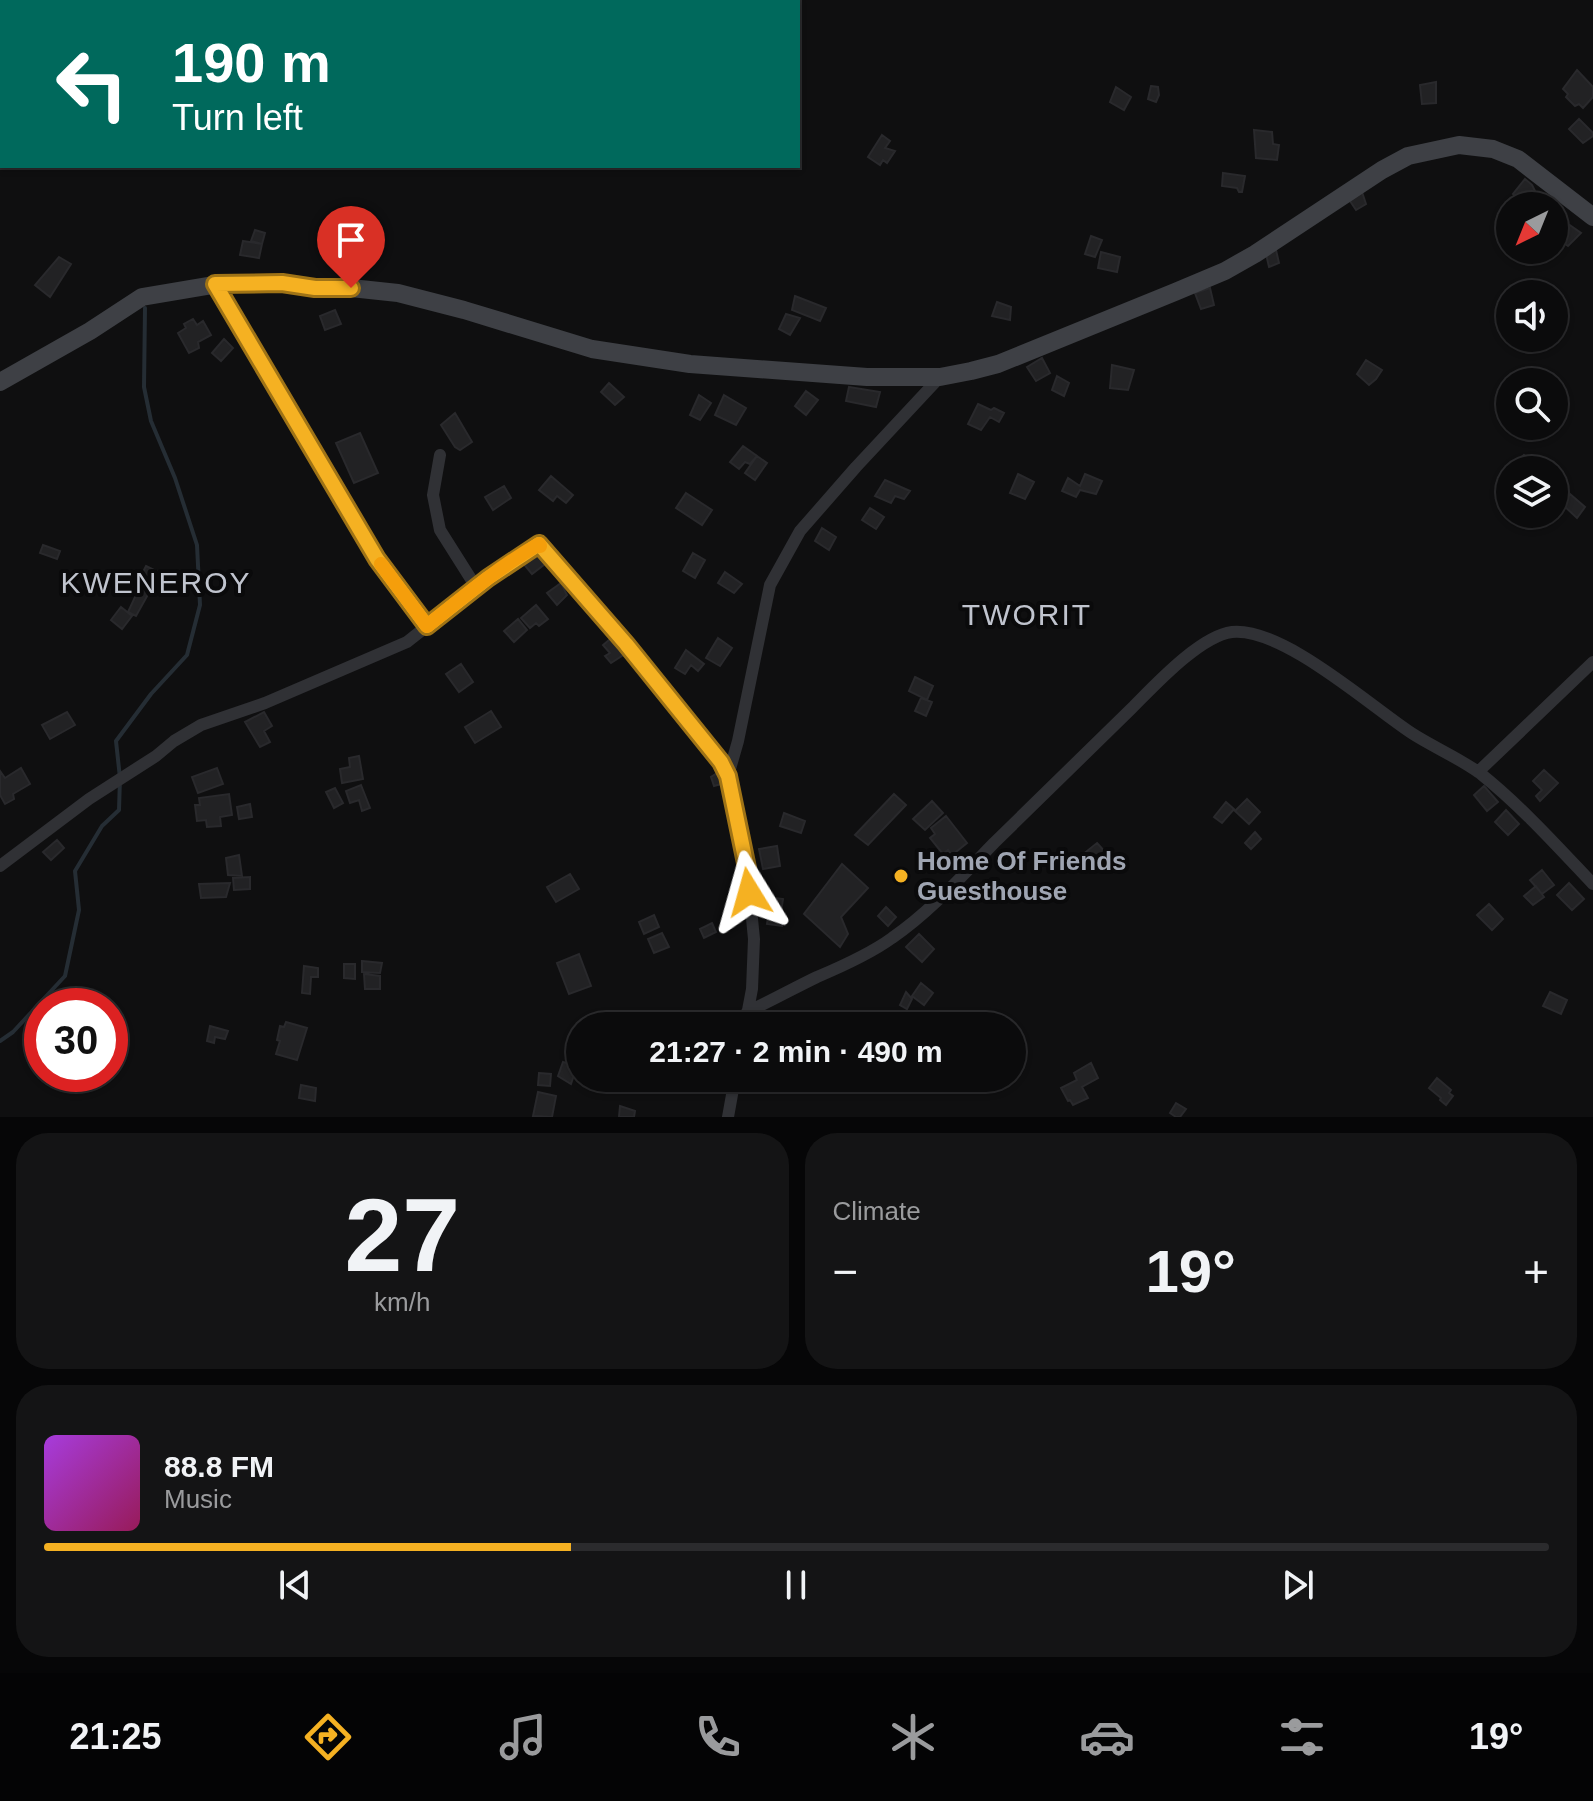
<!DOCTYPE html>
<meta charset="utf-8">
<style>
:root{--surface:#0b0b0c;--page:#141415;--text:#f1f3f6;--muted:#9a9b9d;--line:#2b2b2d;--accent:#f5b122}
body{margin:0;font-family:Arial,sans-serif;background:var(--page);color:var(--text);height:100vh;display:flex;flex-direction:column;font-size:30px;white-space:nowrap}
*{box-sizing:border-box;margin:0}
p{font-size:26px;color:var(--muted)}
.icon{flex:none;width:44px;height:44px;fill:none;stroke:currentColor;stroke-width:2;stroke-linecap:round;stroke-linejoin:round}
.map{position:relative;height:1117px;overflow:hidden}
.details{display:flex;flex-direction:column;gap:16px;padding:16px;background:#060607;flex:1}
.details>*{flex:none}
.hud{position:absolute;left:0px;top:0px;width:800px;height:168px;box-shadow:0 2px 6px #0004,0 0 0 2px var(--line);background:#00695c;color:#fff;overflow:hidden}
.needle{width:52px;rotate:223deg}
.controls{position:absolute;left:1496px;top:192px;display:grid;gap:16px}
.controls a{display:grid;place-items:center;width:72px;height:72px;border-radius:50%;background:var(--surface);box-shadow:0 2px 6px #0004,0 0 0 2px var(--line);font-size:40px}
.speed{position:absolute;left:24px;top:988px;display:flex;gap:16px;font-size:40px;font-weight:700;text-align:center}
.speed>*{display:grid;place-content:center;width:104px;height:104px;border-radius:50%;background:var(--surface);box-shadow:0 2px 6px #0004,0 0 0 2px var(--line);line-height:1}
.speed .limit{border:12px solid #d22;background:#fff;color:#111}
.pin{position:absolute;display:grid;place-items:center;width:68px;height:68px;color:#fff;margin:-82px -34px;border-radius:50% 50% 50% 0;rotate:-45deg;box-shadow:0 0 8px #0007}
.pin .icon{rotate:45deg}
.me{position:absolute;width:88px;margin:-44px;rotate:352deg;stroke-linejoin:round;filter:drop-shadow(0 0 6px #0008)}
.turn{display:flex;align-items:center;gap:28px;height:168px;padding:0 40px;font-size:36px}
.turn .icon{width:104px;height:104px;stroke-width:2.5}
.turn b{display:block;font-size:56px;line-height:68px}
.big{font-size:60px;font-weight:700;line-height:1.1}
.details .widget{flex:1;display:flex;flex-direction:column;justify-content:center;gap:12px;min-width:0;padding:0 28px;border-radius:32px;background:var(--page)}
.details .dial{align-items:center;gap:0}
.dial b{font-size:104px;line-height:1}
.song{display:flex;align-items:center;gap:24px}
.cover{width:96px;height:96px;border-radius:12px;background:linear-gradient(135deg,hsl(280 70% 55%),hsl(330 70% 35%))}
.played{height:8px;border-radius:4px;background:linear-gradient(90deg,var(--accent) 35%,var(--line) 35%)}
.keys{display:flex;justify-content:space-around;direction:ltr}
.heat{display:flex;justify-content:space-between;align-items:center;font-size:44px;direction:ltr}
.details .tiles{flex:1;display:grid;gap:16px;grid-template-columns:1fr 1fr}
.widget:last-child{grid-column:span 2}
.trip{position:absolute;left:566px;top:1012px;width:460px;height:80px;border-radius:40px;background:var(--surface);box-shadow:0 2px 6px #0004,0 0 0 2px var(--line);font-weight:700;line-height:80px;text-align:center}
.menu{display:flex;height:128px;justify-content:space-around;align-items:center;background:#040405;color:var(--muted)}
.menu .icon{width:56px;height:56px}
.menu .on{color:var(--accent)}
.menu b{font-size:36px;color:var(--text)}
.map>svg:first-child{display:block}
</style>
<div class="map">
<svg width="1593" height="1117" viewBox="0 0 1593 1117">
<rect width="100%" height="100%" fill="#0f0f10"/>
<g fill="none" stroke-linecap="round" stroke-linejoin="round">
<path stroke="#252d34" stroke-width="4" d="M0 1041 13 1032 65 976 79 910 75 871 102 826 119 810 120 778 116 741 151 694 187 655 200 605 197 545 175 478 151 421 144 387 145 308"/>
</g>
<path fill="#222224" stroke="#29292c" stroke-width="2" d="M1577 70 1593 87V97L1583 108 1579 104 1575 106 1566 97 1568 94 1563 89Z
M1436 82V103L1422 104 1420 85Z
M1151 86 1158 87 1159 95 1156 102 1148 99Z
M1116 87 1131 97 1124 110 1110 102Z
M1579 119 1593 133V136L1583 143 1569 129Z
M1254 130 1272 132 1273 144 1279 145 1277 160 1256 158Z
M882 135 890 141 885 148 895 151 887 163 883 160 880 165 868 157Z
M1223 173 1245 176 1242 192H1239L1237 188 1222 186Z
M1525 179 1532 185 1536 193 1523 204 1513 194Z
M1362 192 1366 204 1356 210 1350 201Z
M1564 221 1581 233 1568 246 1554 236Z
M255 230 265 233 262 244 251 241Z
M1091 236 1102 240 1095 257 1085 254Z
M243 241 262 244 259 258 240 255Z
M1276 250 1279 263 1269 267 1266 254Z
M1101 252 1120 257 1117 272 1098 268Z
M59 257 71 264 50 297 35 285Z
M1210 288 1214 305 1201 309 1195 293Z
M795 296 826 308 820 321 792 310Z
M997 302 1011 307 1010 320 992 316Z
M335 310 341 324 325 330 320 316Z
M786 314 800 318 790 335 779 329Z
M193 319 197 325 203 321 211 335 198 342 199 348 189 353 178 333 186 328 184 324Z
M224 339 233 348 221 361 212 353Z
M1042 358 1050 373 1036 381 1027 367Z
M1366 360 1382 370 1376 379 1369 385 1357 374Z
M1112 365 1134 370 1128 390 1110 388Z
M1057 376 1069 383 1064 396 1052 390Z
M609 383 624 397 615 405 601 392Z
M849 387 880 392 876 407 846 401Z
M806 391 818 400 806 415 795 406Z
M699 395 711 403 700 420 690 415Z
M724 395 746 408 736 425 715 415Z
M978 404 991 410 994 408 1004 413 999 422 990 417 981 430 968 424Z
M455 413 472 442 460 450 455 447 441 425Z
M360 433 378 473 354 483 336 443Z
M743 446 757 456 750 464 745 462 739 469 730 462Z
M1524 455 1536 466 1531 470H1510V480L1505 474Z
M757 456 767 463 755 480 745 473Z
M1018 474 1034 482 1025 499 1010 493Z
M1085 474 1102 481 1096 494 1080 490 1076 497 1062 491 1068 478 1080 486Z
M551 476 573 495 566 503 557 496 553 501 539 490Z
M885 480 910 491 904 499 895 496 891 503 875 496Z
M504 486 511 498 493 510 485 497Z
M686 493 712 510 702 525 676 508Z
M1570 494 1585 507 1577 518 1562 504Z
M870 508 884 517 876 529 862 520Z
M822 528 836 537 829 550 815 541Z
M43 545 60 551 57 559 40 553Z
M536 551 545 564 532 574 522 562Z
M693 553 705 560 695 578 683 571Z
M146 566 160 573 136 616 128 612 136 595 132 593Z
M725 572 742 584 734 593 718 583Z
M561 583 567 595 557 605 547 593Z
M536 605 548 619 539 626 536 623 530 628 521 618Z
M121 607 132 616 122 629 111 620Z
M518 619 527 630 514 642 504 631Z
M615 635 628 652 611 663 605 656 610 653 603 645Z
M718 638 732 648 720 666 706 658Z
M686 650 704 664 698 671 691 665 685 674 675 668Z
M461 664 473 682 459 692 446 674Z
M915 677 933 686 927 700 909 691Z
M921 698 932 702 926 716 915 711Z
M491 711 501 727 475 743 465 727Z
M67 712 75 725 50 739 42 725Z
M264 712 272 726 264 731 270 742 260 747 245 722Z
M359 756 363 779 342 783 340 769 350 767 349 758Z
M21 768 30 784 13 794 14 799 5 804 0 795V771L5 778Z
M217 768 223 784 198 793 192 777Z
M1544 770 1558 783 1540 801 1536 796 1542 790 1533 781Z
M719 772 725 783 714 786 711 777Z
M361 785 370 808 362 811 359 800 350 803 346 791Z
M1484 786 1498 802 1487 811 1474 795Z
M335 788 343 803 334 808 326 792Z
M229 794 232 815 220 817 221 826 207 827 206 820 197 821 195 805H200L199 798Z
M894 794 906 805 868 845 855 835Z
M1247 799 1260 812 1249 824 1235 811Z
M932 801 943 813 925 830 913 819Z
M1226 802 1234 809 1222 823 1214 817Z
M250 804 252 817 239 819 237 807Z
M1506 810 1519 824 1508 835 1495 822Z
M784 813 805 821 801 833 780 826Z
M946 816 967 843 952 855 948 850 943 854 930 838 935 834 931 828Z
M1255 832 1261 839 1251 849 1245 843Z
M57 840 64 848 51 860 43 852Z
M1097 843 1106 853 1091 865 1082 855Z
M777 846 780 866 763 869 759 849Z
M239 855 242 876 228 875 226 858Z
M842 864 868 888 841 917 848 934 840 947 804 914Z
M1542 870 1554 885 1542 894 1530 880Z
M570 874 579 889 556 902 547 887Z
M250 877V889L234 890 233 878Z
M230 883 226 897 201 898 199 884Z
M1569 883 1584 899 1572 910 1557 895Z
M1536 886 1544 897 1533 905 1524 896Z
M768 897 783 899 781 912 766 910Z
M1489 904 1503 919 1492 930 1477 915Z
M886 907 896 917 888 926 878 916Z
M769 911 784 914 782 926 767 924Z
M654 915 659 927 644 934 639 922Z
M712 923 716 932 704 938 700 929Z
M662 933 669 947 654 953 648 939Z
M919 934 934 949 922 962 906 947Z
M579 954 591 986 569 994 557 963Z
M362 961 382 963 380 973 362 972Z
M344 964H355V979L344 978Z
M304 966 318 968V977H311L310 994 302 993Z
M364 974 380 976V989H365Z
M921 983 933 993 924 1005 912 996Z
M906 992 912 999 907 1009 900 1005Z
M1550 992 1567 1000 1561 1014 1543 1006Z
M286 1022 307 1028 297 1060 276 1054 280 1041 277 1040 280 1026 284 1027Z
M210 1026 228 1031 225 1039 215 1037 214 1043 207 1041Z
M563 1062 577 1066 571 1084 558 1076Z
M1091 1063 1098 1078 1082 1087 1088 1098 1073 1105 1070 1100 1068 1101 1061 1088 1077 1080 1074 1073Z
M539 1073 551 1074 550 1086 538 1085Z
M889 1078H908L904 1089 888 1082Z
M1437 1078 1451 1090 1449 1093 1453 1096 1446 1105 1440 1100 1441 1098 1429 1088Z
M301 1085 316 1088 315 1101 299 1098Z
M538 1092 556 1096 552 1117 533 1116Z
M1176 1103 1186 1109 1180 1117H1176L1170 1113Z
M620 1106 635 1111 634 1117H619Z"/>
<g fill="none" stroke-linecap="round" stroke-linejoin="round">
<path stroke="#303135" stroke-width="12" d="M215 284 377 559 427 626
M440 455 433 495 440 530 476 587
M1478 772 1593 662
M0 866 89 799 156 756 174 741 201 725 265 703 407 642 488 578 539 544 626 644 721 762 728 776
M747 1012C771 1001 794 988 817 977 843 966 870 954 892 938 930 912 962 876 994 843 1040 798 1086 753 1132 708 1155 685 1200 636 1232 632 1283 627 1370 706 1413 734 1435 748 1461 759 1481 774 1522 807 1557 846 1593 884
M745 1026 752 989 754 939 747 868 728 776 738 741 770 585 800 531 856 467 940 377
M728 1117 735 1078"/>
<path stroke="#3e4045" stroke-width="18" d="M0 382 90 331 142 297 219 284 282 283 315 288H351L398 293 464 310 592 349 690 364 867 377H940L971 371 998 364 1175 292 1225 271 1255 254 1382 170 1408 156 1459 145 1493 149 1518 159 1593 217"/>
</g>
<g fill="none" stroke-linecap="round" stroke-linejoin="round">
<defs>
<path id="route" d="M351 288H315L282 283 215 284 377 559 427 626 488 578 539 544 626 644 721 762 728 776 747 868 749 892"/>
</defs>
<use href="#route" stroke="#9f7316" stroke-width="20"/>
<use href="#route" stroke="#f5b122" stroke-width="14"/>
<path stroke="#f59e0b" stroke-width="14" d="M381 564 427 626C463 597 499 567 539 544L540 546"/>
</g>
<circle fill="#f5b122" stroke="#0a0a0b" stroke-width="3" cx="901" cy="876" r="8"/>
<g text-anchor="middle" stroke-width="8" stroke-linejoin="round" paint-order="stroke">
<g font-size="26" font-weight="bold" fill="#9fa5b2" stroke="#0a0a0b" text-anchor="start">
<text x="917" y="870">Home Of Friends<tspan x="917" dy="30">Guesthouse</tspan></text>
</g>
<g font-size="30" letter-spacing="2" fill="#c0c4ce" stroke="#0a0a0b">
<text x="156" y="593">KWENEROY</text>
<text x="1027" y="625">TWORIT</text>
</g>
</g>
</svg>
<div class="controls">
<a><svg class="needle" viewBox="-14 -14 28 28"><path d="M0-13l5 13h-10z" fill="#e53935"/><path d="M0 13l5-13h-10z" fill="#9a9b9d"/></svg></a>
<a><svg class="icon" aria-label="sound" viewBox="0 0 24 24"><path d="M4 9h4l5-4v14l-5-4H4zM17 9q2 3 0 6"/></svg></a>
<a><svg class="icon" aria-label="search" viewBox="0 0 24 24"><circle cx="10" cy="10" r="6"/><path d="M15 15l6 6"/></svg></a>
<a><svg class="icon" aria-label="layers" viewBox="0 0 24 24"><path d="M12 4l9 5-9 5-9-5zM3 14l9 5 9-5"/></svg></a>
</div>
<div class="speed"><div class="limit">30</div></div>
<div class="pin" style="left:351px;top:288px;background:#d93025"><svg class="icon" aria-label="arrive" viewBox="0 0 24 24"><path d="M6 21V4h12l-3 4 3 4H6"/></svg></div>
<svg class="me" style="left:749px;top:892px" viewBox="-20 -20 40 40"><path d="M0-17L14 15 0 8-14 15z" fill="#f5b122" stroke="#fff" stroke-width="4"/></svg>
<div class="trip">21:27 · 2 min · 490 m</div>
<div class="hud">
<div class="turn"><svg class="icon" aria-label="left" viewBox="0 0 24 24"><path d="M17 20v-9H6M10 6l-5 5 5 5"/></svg><div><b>190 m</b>Turn left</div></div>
</div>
</div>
<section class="details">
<div class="tiles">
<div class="widget dial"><b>27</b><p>km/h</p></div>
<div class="widget"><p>Climate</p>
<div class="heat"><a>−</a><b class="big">19°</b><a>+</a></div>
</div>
<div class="widget">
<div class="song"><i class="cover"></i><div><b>88.8 FM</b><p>Music</p></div></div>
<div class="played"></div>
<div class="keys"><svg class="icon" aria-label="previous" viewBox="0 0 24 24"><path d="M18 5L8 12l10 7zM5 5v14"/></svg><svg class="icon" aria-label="pause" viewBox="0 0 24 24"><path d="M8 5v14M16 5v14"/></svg><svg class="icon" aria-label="next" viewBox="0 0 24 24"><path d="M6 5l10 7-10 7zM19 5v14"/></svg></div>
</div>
</div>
</section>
<nav class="menu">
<b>21:25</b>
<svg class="icon on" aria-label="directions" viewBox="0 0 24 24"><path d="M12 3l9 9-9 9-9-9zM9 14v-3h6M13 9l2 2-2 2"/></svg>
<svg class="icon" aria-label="music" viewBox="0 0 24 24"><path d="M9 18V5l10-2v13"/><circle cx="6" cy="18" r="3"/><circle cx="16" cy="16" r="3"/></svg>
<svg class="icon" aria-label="phone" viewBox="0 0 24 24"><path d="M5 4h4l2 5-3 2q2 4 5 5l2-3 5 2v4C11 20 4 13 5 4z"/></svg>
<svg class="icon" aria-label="climate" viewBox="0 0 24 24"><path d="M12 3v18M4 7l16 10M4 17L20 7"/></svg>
<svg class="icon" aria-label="car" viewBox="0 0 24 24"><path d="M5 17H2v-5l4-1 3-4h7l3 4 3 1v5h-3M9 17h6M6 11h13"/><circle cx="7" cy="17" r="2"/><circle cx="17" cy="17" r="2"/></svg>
<svg class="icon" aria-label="filters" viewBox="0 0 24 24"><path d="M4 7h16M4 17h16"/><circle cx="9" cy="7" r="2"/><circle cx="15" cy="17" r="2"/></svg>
<b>19°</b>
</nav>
